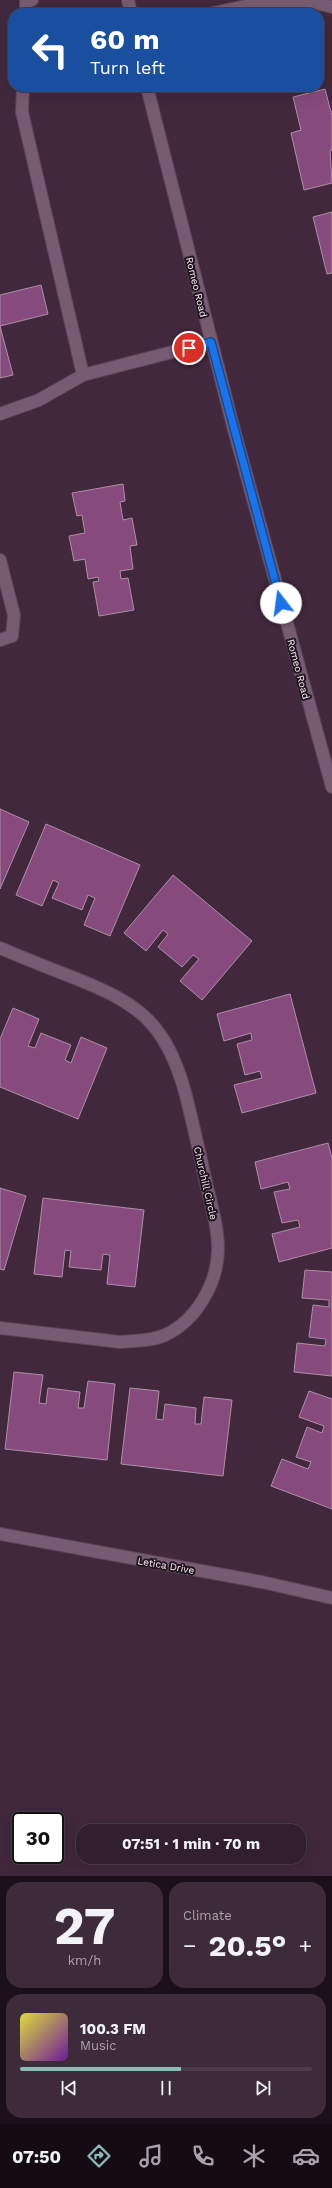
<!DOCTYPE html>
<meta charset="utf-8">
<style>
:root{--surface:#311e2e;--page:#3d2b3a;--text:#f1f3f6;--muted:#a8a2aa;--line:#4c3c4a;--accent:#8bbbb9}
body{margin:0;font-family:"Work Sans",sans-serif;background:var(--page);color:var(--text);height:100vh;display:flex;flex-direction:column;font-size:15px;white-space:nowrap}
*{box-sizing:border-box;margin:0}
p{font-size:13px;color:var(--muted)}
.icon{flex:none;width:22px;height:22px;fill:none;stroke:currentColor;stroke-width:2;stroke-linecap:round;stroke-linejoin:round}
.map{position:relative;height:1876px;overflow:hidden}
.sheet{display:flex;flex-direction:column;gap:6px;padding:6px;background:#1b1019;flex:1}
.sheet>*{flex:none}
.guide{position:absolute;left:8px;top:8px;width:316px;height:84px;border-radius:16px;box-shadow:0 4px 16px #0002,0 0 0 1px var(--line);background:#1a4fa0;color:#fff;overflow:hidden}
.speed{position:absolute;left:12px;top:1812px;display:flex;gap:8px;font-size:20px;font-weight:700;text-align:center}
.speed>*{display:grid;place-content:center;width:52px;height:52px;border-radius:50%;background:var(--surface);box-shadow:0 4px 16px #0002,0 0 0 1px var(--line);line-height:1}
.speed .limit{border:2px solid #111;border-radius:6px;background:#fff;color:#111}
.pin{position:absolute;display:grid;place-items:center;width:34px;height:34px;color:#fff;margin:-17px;border:2px solid #fff;border-radius:50%;box-shadow:0 1px 4px #0007}
.me{position:absolute;width:44px;margin:-22px;rotate:345deg;stroke-linejoin:round;filter:drop-shadow(0 0 3px #0008)}
.turn{display:flex;align-items:center;gap:14px;height:84px;padding:0 16px;font-size:18px}
.turn .icon{width:52px;height:52px;stroke-width:2.5}
.turn b{display:block;font-size:28px;line-height:34px}
.big{font-size:30px;font-weight:700;line-height:1.1}
.sheet .tile{flex:1;display:flex;flex-direction:column;justify-content:center;gap:6px;min-width:0;padding:0 14px;border-radius:16px;background:var(--page)}
.sheet .dial{align-items:center;gap:0}
.dial b{font-size:52px;line-height:1}
.song{display:flex;align-items:center;gap:12px}
.cover{width:48px;height:48px;border-radius:6px;background:linear-gradient(135deg,hsl(60 70% 55%),hsl(280 70% 35%))}
.played{height:4px;border-radius:2px;background:linear-gradient(90deg,var(--accent) 55%,var(--line) 55%)}
.keys{display:flex;justify-content:space-around;direction:ltr}
.heat{display:flex;justify-content:space-between;align-items:center;font-size:22px;direction:ltr}
.sheet .tiles{flex:1;display:grid;gap:6px;grid-template-columns:1fr 1fr}
.tile:last-child{grid-column:span 2}
.trip{position:absolute;left:76px;top:1824px;width:230px;height:40px;border-radius:16px;background:var(--surface);box-shadow:0 4px 16px #0002,0 0 0 1px var(--line);font-weight:700;line-height:40px;text-align:center}
.dock{display:flex;height:64px;justify-content:space-around;align-items:center;background:#140c12;color:var(--muted)}
.dock .icon{width:28px;height:28px}
.dock .selected{color:var(--accent)}
.dock b{font-size:18px;color:var(--text)}
.map>svg:first-child{display:block}
</style>
<div class="map">
<svg width="332" height="1876" viewBox="0 0 332 1876">
<rect width="100%" height="100%" fill="#41283d"/>
<path fill="#864a7c" stroke="#ae90a8" d="M325 89 332 116V150H330L332 183 304 190 291 133 301 130 293 97Z
M332 212V273L327 274 313 217Z
M41 285 48 314 0 326 13 375 0 378V295Z
M123 484 125 501 120 502 123 520 132 518 137 545 130 546 133 569 120 571 121 579 128 578 134 610 99 616 93 582 99 581 98 577 88 579 85 559 74 561 69 536 85 533 82 515 77 516 72 493Z
M0 809 29 822 0 889Z
M46 824 140 865 110 936 84 925 95 898 88 895 82 910 52 898 59 883 53 880 42 906 16 895Z
M173 875 252 941 202 1000 180 981 199 959 193 955 182 967 158 947 168 934 163 930 146 951 124 933Z
M290 994 316 1093 242 1113 234 1085 262 1078 260 1071 245 1075 237 1044 252 1040 251 1033 224 1041 217 1014Z
M13 1008 39 1019 28 1046 35 1048 41 1033 71 1045 65 1060 71 1063 81 1037 107 1048 78 1119 0 1087V1039Z
M328 1143 332 1158V1248L279 1262 272 1234 300 1227 298 1220 282 1223 274 1192 290 1189 288 1182 261 1189 255 1162Z
M0 1188 26 1196 4 1270 0 1269Z
M43 1198 144 1210 135 1287 107 1284 110 1255 103 1254 101 1270 69 1267 71 1251 65 1250 62 1277 34 1274Z
M305 1270 332 1272V1376L294 1372 297 1343 325 1346 326 1339 309 1337 313 1305 329 1307V1300L302 1298Z
M14 1372 43 1375 39 1403 46 1404 48 1388 80 1392 78 1408H84L88 1381 115 1384 107 1460 5 1449Z
M130 1388 159 1391 156 1419 163 1420 165 1404 196 1408 195 1424H201L204 1397 232 1400 223 1476 121 1464Z
M309 1391 332 1399V1509L271 1486 282 1459 308 1469 311 1462 296 1457 307 1427 322 1433 324 1426 299 1417Z"/>
<g fill="none" stroke-linecap="round" stroke-linejoin="round">
<defs>
<path id="minor" d="M128 0 131 13
M26 13V1L32 0
M213 13 251 5 307 1 332 7
M23 87 22 112 83 375 211 342
M147 87 233 426 332 787
M0 414 39 400 83 375
M0 560 14 615 12 636 0 640
M0 948C26 959 51 969 77 979 140 1004 166 1024 185 1092 193 1123 200 1155 207 1187 212 1207 218 1228 218 1249 218 1283 196 1321 165 1335 152 1341 134 1341 120 1342L0 1328
M0 1534 262 1582 332 1598"/>
</defs>
<use href="#minor" stroke="#5b4558" stroke-width="14"/>
<use href="#minor" stroke="#775b72" stroke-width="12"/>
</g>
<g fill="none" stroke-linecap="round" stroke-linejoin="round">
<defs>
<path id="route" d="M189 348 211 342 281 603"/>
</defs>
<use href="#route" stroke="#114b97" stroke-width="10"/>
<use href="#route" stroke="#1a73e8" stroke-width="7"/>
</g>
<g text-anchor="middle" stroke-width="4" stroke-linejoin="round" paint-order="stroke">
<g font-size="10" fill="#feeefb" stroke="#21161f">
<text transform="translate(197 287) rotate(76)" y="4">Romeo Road</text>
<text transform="translate(299 669) rotate(75)" y="4">Romeo Road</text>
<text transform="translate(206 1183) rotate(77)" y="4">Churchill Circle</text>
<text transform="translate(166 1565) rotate(10)" y="4">Letica Drive</text>
</g>
</g>
</svg>
<div class="speed"><div class="limit">30</div></div>
<div class="pin" style="left:189px;top:348px;background:#d93025"><svg class="icon" aria-label="arrive" viewBox="0 0 24 24"><path d="M6 21V4h12l-3 4 3 4H6"/></svg></div>
<svg class="me" style="left:281px;top:603px" viewBox="-20 -20 40 40"><circle r="19" fill="#fff"/><path d="M0-13L10 11 0 6-10 11z" fill="#1a73e8"/></svg>
<div class="trip">07:51 · 1 min · 70 m</div>
<div class="guide">
<div class="turn"><svg class="icon" aria-label="left" viewBox="0 0 24 24"><path d="M17 20v-9H6M10 6l-5 5 5 5"/></svg><div><b>60 m</b>Turn left</div></div>
</div>
</div>
<section class="sheet">
<div class="tiles">
<div class="tile dial"><b>27</b><p>km/h</p></div>
<div class="tile"><p>Climate</p>
<div class="heat"><a>−</a><b class="big">20.5°</b><a>+</a></div>
</div>
<div class="tile">
<div class="song"><i class="cover"></i><div><b>100.3 FM</b><p>Music</p></div></div>
<div class="played"></div>
<div class="keys"><svg class="icon" aria-label="previous" viewBox="0 0 24 24"><path d="M18 5L8 12l10 7zM5 5v14"/></svg><svg class="icon" aria-label="pause" viewBox="0 0 24 24"><path d="M8 5v14M16 5v14"/></svg><svg class="icon" aria-label="next" viewBox="0 0 24 24"><path d="M6 5l10 7-10 7zM19 5v14"/></svg></div>
</div>
</div>
</section>
<nav class="dock">
<b>07:50</b>
<svg class="icon selected" aria-label="directions" viewBox="0 0 24 24"><path d="M12 3l9 9-9 9-9-9zM9 14v-3h6M13 9l2 2-2 2"/></svg>
<svg class="icon" aria-label="music" viewBox="0 0 24 24"><path d="M9 18V5l10-2v13"/><circle cx="6" cy="18" r="3"/><circle cx="16" cy="16" r="3"/></svg>
<svg class="icon" aria-label="phone" viewBox="0 0 24 24"><path d="M5 4h4l2 5-3 2q2 4 5 5l2-3 5 2v4C11 20 4 13 5 4z"/></svg>
<svg class="icon" aria-label="climate" viewBox="0 0 24 24"><path d="M12 3v18M4 7l16 10M4 17L20 7"/></svg>
<svg class="icon" aria-label="car" viewBox="0 0 24 24"><path d="M5 17H2v-5l4-1 3-4h7l3 4 3 1v5h-3M9 17h6M6 11h13"/><circle cx="7" cy="17" r="2"/><circle cx="17" cy="17" r="2"/></svg>
</nav>
